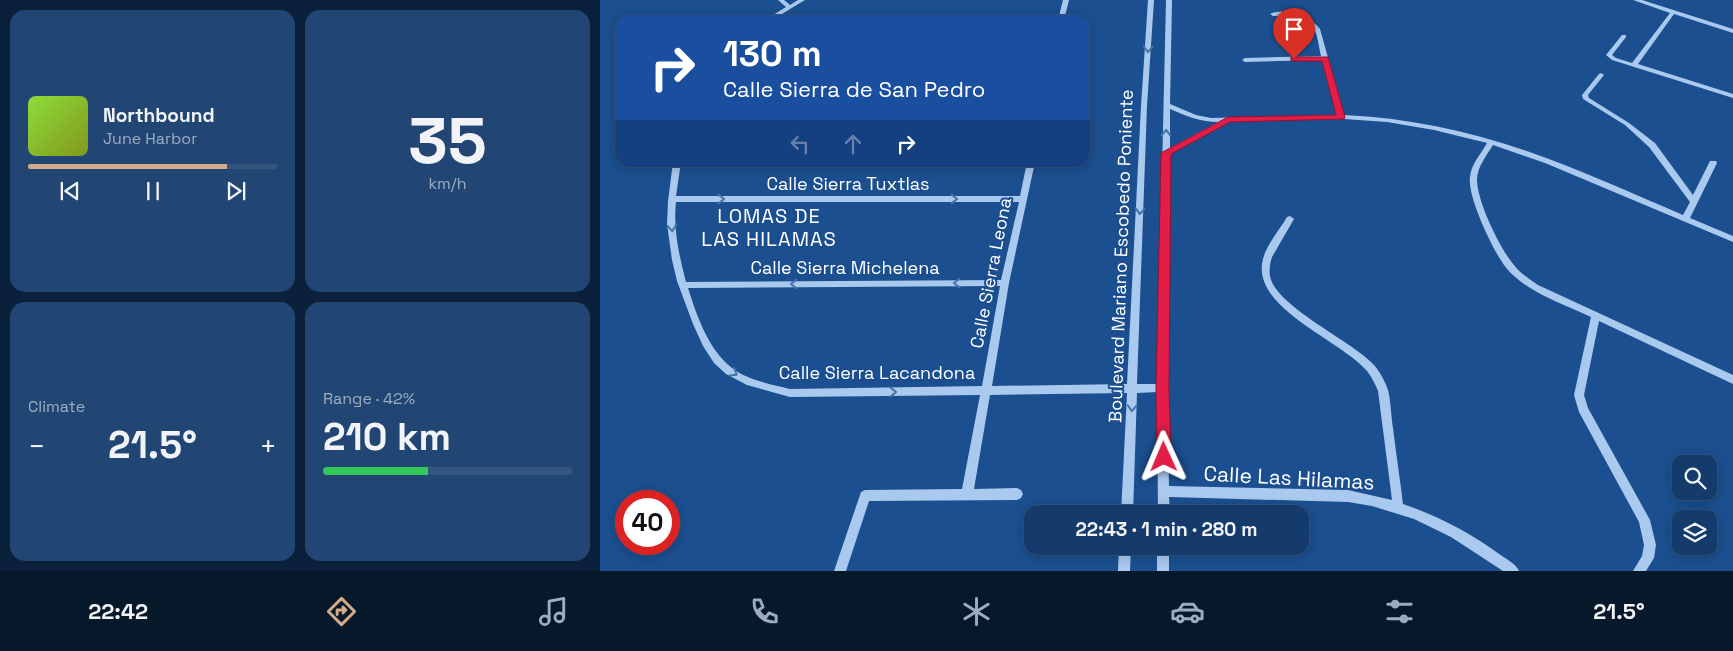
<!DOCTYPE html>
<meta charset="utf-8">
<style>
:root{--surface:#143b6b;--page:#214673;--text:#f1f3f6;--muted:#9dadc1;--line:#33557e;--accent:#d6ab8b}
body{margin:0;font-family:"Space Grotesk",sans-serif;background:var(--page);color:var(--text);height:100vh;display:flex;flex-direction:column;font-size:19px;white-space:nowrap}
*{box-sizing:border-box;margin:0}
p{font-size:16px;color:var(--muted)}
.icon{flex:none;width:28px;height:28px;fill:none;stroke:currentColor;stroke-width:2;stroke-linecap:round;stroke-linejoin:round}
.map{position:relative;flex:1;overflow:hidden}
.drawer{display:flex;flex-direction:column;gap:10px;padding:10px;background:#0b203b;width:600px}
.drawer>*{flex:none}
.guide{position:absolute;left:15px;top:15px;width:475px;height:152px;border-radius:15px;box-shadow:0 2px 12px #0003,0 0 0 1px var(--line);background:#1a4fa0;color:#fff;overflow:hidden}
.tools{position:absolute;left:1072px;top:455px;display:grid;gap:10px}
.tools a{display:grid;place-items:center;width:45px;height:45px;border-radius:10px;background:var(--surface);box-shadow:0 2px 12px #0003,0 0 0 1px var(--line);font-size:25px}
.speed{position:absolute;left:15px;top:490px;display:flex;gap:10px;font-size:25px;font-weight:700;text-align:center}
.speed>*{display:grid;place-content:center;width:65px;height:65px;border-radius:50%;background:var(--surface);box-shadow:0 2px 12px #0003,0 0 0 1px var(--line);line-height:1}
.speed .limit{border:8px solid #d22;background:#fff;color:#111}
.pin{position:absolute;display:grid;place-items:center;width:42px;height:42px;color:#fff;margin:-51px -21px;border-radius:50% 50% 50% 0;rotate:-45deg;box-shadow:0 0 5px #0007}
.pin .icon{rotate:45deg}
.me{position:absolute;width:55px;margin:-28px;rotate:359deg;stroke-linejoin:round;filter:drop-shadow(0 0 4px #0008)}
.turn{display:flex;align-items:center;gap:18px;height:105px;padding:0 25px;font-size:22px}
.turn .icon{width:65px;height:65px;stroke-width:2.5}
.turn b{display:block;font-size:35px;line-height:42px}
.lanes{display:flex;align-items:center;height:48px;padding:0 25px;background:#0003;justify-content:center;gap:25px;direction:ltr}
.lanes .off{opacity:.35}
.big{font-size:38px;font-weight:700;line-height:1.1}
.drawer .widget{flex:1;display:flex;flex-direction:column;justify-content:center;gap:8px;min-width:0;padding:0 18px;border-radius:15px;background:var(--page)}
.drawer .dial{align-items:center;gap:0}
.dial b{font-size:65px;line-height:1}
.song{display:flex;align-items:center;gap:15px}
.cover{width:60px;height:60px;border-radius:8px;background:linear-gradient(135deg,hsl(90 70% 55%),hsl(70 70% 35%))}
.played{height:5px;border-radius:2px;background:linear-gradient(90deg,var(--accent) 80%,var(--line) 80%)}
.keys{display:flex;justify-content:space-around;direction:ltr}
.heat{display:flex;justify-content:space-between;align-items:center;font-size:28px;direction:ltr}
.charge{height:8px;border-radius:4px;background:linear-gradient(90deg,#34c759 42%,var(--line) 0)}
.drawer .tiles{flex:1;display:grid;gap:10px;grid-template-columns:repeat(2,1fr)}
.trip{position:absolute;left:424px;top:505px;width:285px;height:50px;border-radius:15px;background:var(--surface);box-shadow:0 2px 12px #0003,0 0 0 1px var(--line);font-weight:700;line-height:50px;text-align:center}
.menu{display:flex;height:80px;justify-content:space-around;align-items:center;background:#08182b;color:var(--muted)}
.menu .icon{width:35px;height:35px}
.menu .current{color:var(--accent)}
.menu b{font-size:22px;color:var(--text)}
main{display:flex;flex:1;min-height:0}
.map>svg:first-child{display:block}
</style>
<main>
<section class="drawer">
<div class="tiles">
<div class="widget">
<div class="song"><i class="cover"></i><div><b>Northbound</b><p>June Harbor</p></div></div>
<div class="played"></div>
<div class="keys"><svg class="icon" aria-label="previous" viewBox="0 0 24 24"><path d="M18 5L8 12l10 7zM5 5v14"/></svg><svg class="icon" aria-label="pause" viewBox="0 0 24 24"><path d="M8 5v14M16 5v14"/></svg><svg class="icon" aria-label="next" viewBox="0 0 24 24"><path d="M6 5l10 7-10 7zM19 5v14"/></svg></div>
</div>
<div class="widget dial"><b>35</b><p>km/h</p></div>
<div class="widget"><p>Climate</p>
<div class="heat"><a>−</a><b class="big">21.5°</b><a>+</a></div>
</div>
<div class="widget"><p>Range · 42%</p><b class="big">210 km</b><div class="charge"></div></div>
</div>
</section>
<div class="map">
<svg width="1133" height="571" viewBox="0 0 1133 571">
<rect width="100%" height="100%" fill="#1b4f8f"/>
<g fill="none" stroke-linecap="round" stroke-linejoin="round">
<path fill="#a9c9ee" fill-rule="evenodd" d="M178 0H184L190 5 198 0H205L172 20H165L186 7Z
M463 0H469L464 20H458Z
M548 0H554L547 106 537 384H557L566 0H572L570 104 596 115 611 118 737 115 722 60 645 62 642 60 645 58 721 56C719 48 718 36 714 29 706 15 686 16 673 16L670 14C686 7 710 16 720 29L744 115C814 118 883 134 949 159 994 176 1039 196 1083 215L1090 202 1049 147 1025 125 983 99 982 95 999 74 1001 73 1004 75 988 95 989 98 1029 123 1055 143 1093 195 1110 161H1116L1117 163 1090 218 1133 236V242L945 163 893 145C887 155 877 167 877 180 877 201 900 249 914 265 920 273 929 279 938 285L1133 375V384L999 321 984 395 988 408 1050 520 1056 545 1054 558 1046 571H1033L1042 556 1044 545 1039 522 979 412 974 395 991 317C968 306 941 297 920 281 914 276 908 271 904 265 892 248 867 196 870 177 871 164 881 154 887 143L834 130 787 122 744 119 668 120 628 122 570 154 567 388 569 486 748 490 792 500 778 391C775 384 772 377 767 371 742 341 656 310 662 264 664 247 679 231 687 217L690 216 694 219 672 257C670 263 669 270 670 276 675 306 752 341 773 364 780 371 785 382 788 390 791 402 791 416 793 428 796 453 800 479 803 504 839 516 872 534 902 556 908 560 916 564 919 571H903L851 537 814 519 772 506 748 502 569 497 570 514H558L557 392 537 393 533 514H521L527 393 390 395 374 489 417 488 421 490 423 494 421 498 417 500 269 501 246 571H234L261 492 265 490 362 489 380 395 190 397 147 385 126 374 114 363 103 346 93 324 77 281 72 260 67 224 68 201 73 162H81L76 196H420L427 162H435L409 283 392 386 527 384 541 106ZM570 109C586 116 601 122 618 122L570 148ZM76 202H419L401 280 86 282C79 255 73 229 76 202ZM400 286 382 386 190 389C171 384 149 381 132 368 108 349 97 316 88 288Z
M1033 0H1042L1133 29V33L1074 14 1038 64 1133 94V98L1012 60 1006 55 1022 35H1026V37L1012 55 1016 58 1032 63 1070 13Z
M519 546H531L530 571H518Z
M557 546H569V571H557Z"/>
</g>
<defs><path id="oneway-chevron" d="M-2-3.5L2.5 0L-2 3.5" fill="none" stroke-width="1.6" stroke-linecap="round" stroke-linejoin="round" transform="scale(1.25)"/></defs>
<g stroke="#4674ac">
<use href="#oneway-chevron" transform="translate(548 49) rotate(94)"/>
<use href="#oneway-chevron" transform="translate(566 133) rotate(-89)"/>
<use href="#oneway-chevron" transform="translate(121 199)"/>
<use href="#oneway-chevron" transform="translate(354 199)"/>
<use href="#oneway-chevron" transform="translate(540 211) rotate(92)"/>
<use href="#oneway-chevron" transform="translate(72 228) rotate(85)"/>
<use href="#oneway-chevron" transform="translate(357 283) rotate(180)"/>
<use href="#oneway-chevron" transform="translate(194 284) rotate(180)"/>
<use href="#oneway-chevron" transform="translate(134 373) rotate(32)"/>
<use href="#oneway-chevron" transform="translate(293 392) rotate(-1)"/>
<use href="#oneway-chevron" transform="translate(532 408) rotate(93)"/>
</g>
<path fill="#e11d48" stroke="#92132f" d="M691 57H728L745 117 744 119 630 122 571 154 569 388 571 457 569 461 564 463 559 461 557 457 556 388 561 153 628 117 736 115 722 61H691Z"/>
<g text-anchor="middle" stroke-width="4" stroke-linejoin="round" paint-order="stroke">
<g font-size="18" fill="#fff" stroke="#1b4f8f">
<text x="248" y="190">Calle Sierra Tuxtlas</text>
<text transform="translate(521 256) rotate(-88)" y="6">Boulevard Mariano Escobedo Poniente</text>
<text x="245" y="274">Calle Sierra Michelena</text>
<text transform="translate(391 273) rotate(-79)" y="6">Calle Sierra Leona</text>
<text x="277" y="379">Calle Sierra Lacandona</text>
</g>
<g font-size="20" letter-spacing="1" fill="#fff" stroke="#1b4f8f">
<text x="169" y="223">LOMAS DE<tspan x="169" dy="23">LAS HILAMAS</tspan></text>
</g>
<g font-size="21" fill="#fff" stroke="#1b4f8f">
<text transform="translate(689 478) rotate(3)" y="7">Calle Las Hilamas</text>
</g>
</g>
</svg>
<div class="tools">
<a><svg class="icon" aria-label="search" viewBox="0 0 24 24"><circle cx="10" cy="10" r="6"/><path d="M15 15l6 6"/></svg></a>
<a><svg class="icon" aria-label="layers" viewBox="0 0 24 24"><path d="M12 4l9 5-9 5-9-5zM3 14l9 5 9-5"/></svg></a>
</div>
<div class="speed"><div class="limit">40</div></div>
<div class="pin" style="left:694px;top:59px;background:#d93025"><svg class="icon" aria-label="arrive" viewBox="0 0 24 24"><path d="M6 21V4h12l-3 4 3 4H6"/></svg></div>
<svg class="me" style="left:564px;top:457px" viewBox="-20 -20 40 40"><path d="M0-17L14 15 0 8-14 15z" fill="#e11d48" stroke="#fff" stroke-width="4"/></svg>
<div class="trip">22:43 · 1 min · 280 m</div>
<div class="guide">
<div class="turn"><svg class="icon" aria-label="right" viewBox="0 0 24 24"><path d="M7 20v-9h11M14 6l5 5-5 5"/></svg><div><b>130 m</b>Calle Sierra de San Pedro</div></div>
<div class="lanes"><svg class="icon off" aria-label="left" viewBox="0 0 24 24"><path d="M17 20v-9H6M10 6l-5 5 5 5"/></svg><svg class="icon off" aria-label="ahead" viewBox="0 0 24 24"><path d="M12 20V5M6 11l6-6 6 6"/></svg><svg class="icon" aria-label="right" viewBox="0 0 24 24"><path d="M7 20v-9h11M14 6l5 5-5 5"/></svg></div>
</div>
</div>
</main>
<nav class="menu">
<b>22:42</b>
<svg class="icon current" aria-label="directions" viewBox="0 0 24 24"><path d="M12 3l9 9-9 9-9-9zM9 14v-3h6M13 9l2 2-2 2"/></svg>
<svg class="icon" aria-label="music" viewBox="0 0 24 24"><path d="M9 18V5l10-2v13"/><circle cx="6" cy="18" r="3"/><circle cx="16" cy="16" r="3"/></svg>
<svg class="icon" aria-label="phone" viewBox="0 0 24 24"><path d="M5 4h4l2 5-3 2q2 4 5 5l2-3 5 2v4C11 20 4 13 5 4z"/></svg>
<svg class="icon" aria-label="climate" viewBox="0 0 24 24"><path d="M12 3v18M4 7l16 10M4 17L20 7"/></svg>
<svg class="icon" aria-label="car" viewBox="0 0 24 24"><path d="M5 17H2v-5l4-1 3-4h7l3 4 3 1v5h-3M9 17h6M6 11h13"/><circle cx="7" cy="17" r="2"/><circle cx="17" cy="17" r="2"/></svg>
<svg class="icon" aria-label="filters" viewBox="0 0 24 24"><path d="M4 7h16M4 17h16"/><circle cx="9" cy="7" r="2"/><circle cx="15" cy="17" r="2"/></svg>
<b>21.5°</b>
</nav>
